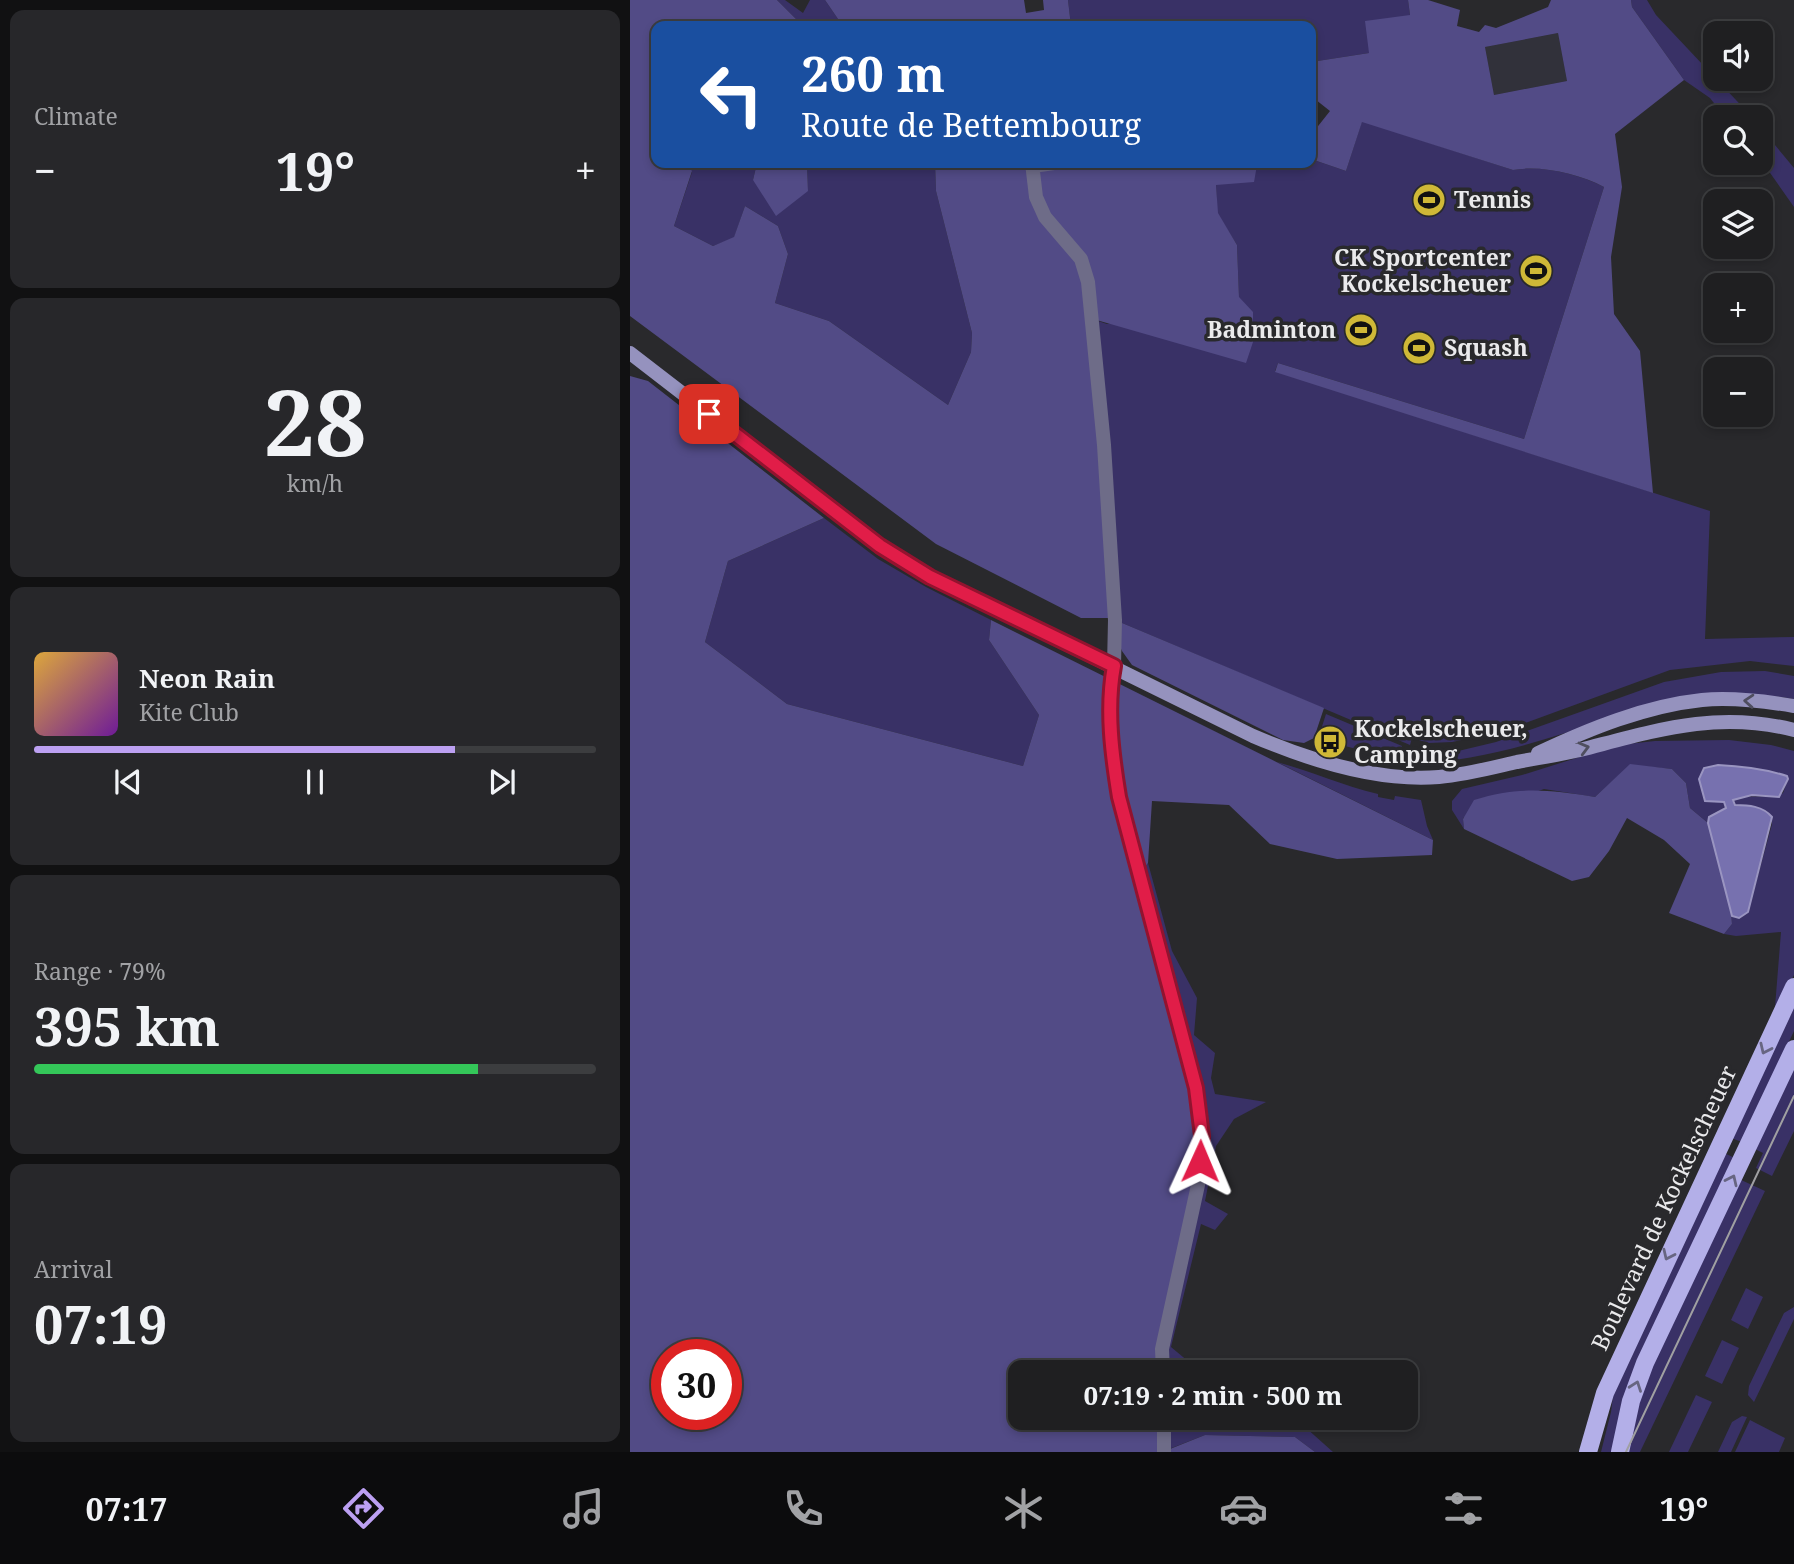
<!DOCTYPE html>
<meta charset="utf-8">
<style>
:root{--surface:#1f1f21;--page:#27272a;--text:#f1f3f6;--muted:#a1a2a5;--line:#3c3d3f;--accent:#bca0f2}
body{margin:0;font-family:"Noto Serif",serif;background:var(--page);color:var(--text);height:100vh;display:flex;flex-direction:column;font-size:26px;white-space:nowrap}
*{box-sizing:border-box;margin:0}
p{font-size:23px;color:var(--muted)}
.icon{flex:none;width:38px;height:38px;fill:none;stroke:currentColor;stroke-width:2;stroke-linecap:round;stroke-linejoin:round}
.map{position:relative;flex:1;overflow:hidden}
.details{display:flex;flex-direction:column;gap:10px;padding:10px;background:#111112;width:630px}
.details>*{flex:none}
.banner{position:absolute;left:21px;top:21px;width:665px;height:147px;border-radius:14px;box-shadow:0 4px 10px #0003,0 0 0 2px var(--line);background:#1a4fa0;color:#fff;overflow:hidden}
.fabs{position:absolute;left:1073px;top:21px;display:grid;gap:14px}
.fabs a{display:grid;place-items:center;width:70px;height:70px;border-radius:14px;background:var(--surface);box-shadow:0 4px 10px #0003,0 0 0 2px var(--line);font-size:35px}
.speed{position:absolute;left:21px;top:1339px;display:flex;gap:14px;font-size:35px;font-weight:700;text-align:center}
.speed>*{display:grid;place-content:center;width:91px;height:91px;border-radius:50%;background:var(--surface);box-shadow:0 4px 10px #0003,0 0 0 2px var(--line);line-height:1}
.speed .limit{border:10px solid #d22;background:#fff;color:#111}
.pin{position:absolute;display:grid;place-items:center;width:60px;height:60px;color:#fff;margin:-30px;border-radius:14px;box-shadow:0 4px 10px #0006}
.me{position:absolute;width:77px;margin:-38px;rotate:1deg;stroke-linejoin:round;filter:drop-shadow(0 0 5px #0008)}
.turn{display:flex;align-items:center;gap:24px;height:147px;padding:0 35px;font-size:32px}
.turn .icon{width:91px;height:91px;stroke-width:2.5}
.turn b{display:block;font-size:49px;line-height:60px}
.big{font-size:52px;font-weight:700;line-height:1.1}
.details .tile{flex:1;display:flex;flex-direction:column;justify-content:center;gap:10px;min-width:0;padding:0 24px;border-radius:14px;background:var(--page)}
.details .dial{align-items:center;gap:0}
.dial b{font-size:91px;line-height:1}
.song{display:flex;align-items:center;gap:21px}
.cover{width:84px;height:84px;border-radius:10px;background:linear-gradient(135deg,hsl(40 70% 55%),hsl(280 70% 35%))}
.played{height:7px;border-radius:4px;background:linear-gradient(90deg,var(--accent) 75%,var(--line) 75%)}
.keys{display:flex;justify-content:space-around;direction:ltr}
.heat{display:flex;justify-content:space-between;align-items:center;font-size:38px;direction:ltr}
.charge{height:10px;border-radius:5px;background:linear-gradient(90deg,#34c759 79%,var(--line) 0)}
.trip{position:absolute;left:378px;top:1360px;width:410px;height:70px;border-radius:14px;background:var(--surface);box-shadow:0 4px 10px #0003,0 0 0 2px var(--line);font-weight:700;line-height:70px;text-align:center}
.tabs{display:flex;height:112px;justify-content:space-around;align-items:center;background:#0c0c0d;color:var(--muted)}
.tabs .icon{width:49px;height:49px}
.tabs .on{color:var(--accent)}
.tabs b{font-size:32px;color:var(--text)}
main{display:flex;flex:1;min-height:0}
.map>svg:first-child{display:block}
</style>
<main>
<section class="details">
<div class="tile"><p>Climate</p>
<div class="heat"><a>−</a><b class="big">19°</b><a>+</a></div>
</div>
<div class="tile dial"><b>28</b><p>km/h</p></div>
<div class="tile">
<div class="song"><i class="cover"></i><div><b>Neon Rain</b><p>Kite Club</p></div></div>
<div class="played"></div>
<div class="keys"><svg class="icon" aria-label="previous" viewBox="0 0 24 24"><path d="M18 5L8 12l10 7zM5 5v14"/></svg><svg class="icon" aria-label="pause" viewBox="0 0 24 24"><path d="M8 5v14M16 5v14"/></svg><svg class="icon" aria-label="next" viewBox="0 0 24 24"><path d="M6 5l10 7-10 7zM19 5v14"/></svg></div>
</div>
<div class="tile"><p>Range · 79%</p><b class="big">395 km</b><div class="charge"></div></div>
<div class="tile"><p>Arrival</p><b class="big">07:19</b></div>
</section>
<div class="map">
<svg width="1164" height="1452" viewBox="0 0 1164 1452">
<rect width="100%" height="100%" fill="#29292c"/>
<path fill="#31313a" d="M928 33 937 81 864 95 855 47Z"/>
<path fill="#393166" d="M147 0H155L173 13 180 0H195L208 19 207 26H170V23Z
M438 0H778L780 15 739 53 681 62V26H441Z
M1001 0H1017L1026 15 1122 117H1095L1080 98 1054 80 1002 7Z
M732 121 883 170C912 165 948 174 974 187L894 439 648 363 645 371 1080 511 1075 639 1164 637V666L1120 661 1040 670 871 732 822 742 799 743 782 738 780 745 485 620 462 319 477 324 609 298 607 245 587 213 586 184 627 165 621 163H681V159L716 171Z
M1130 127 1164 168V207L1131 160Z
M56 163H127L123 180 178 191 177 163H305L306 191 342 333 341 352 318 405 199 321 145 303 158 254 148 226 115 206 104 238 83 246 44 226 62 172Z
M194 518 248 559 296 587 361 620 359 640 409 715 393 766 157 704 75 642 98 561Z
M1135 671 1164 676V699C1132 694 1101 693 1068 696 1039 698 1008 710 980 719 915 739 852 762 783 763L786 752 790 750 824 752 866 742 1034 682 1091 672Z
M696 714 772 746 771 756 761 758 688 739Z
M1099 740 1141 745 1164 751V975L1149 1006 1145 1007 1151 932 1106 936 1094 934 1102 924 1101 912 1103 916 1118 912 1142 824V817L1124 806 1104 805 1103 800C1121 793 1137 800 1153 793L1158 779 1157 776 1110 766 1094 802 1096 809 1079 816 1078 823 1060 808 1056 783 1042 769 1000 765 965 797 914 789 833 818 834 829 822 810V801L832 789 892 775 988 745 1025 741Z
M647 762C681 771 714 786 748 794V797L764 800 765 796 791 800 797 826 803 840Z
M518 863 542 951 567 998 564 1035 585 1053 581 1078 585 1094 636 1102 604 1119 586 1146 575 1201 598 1214 585 1230 571 1224 541 1347 571 1372H533L511 873Z
M1164 1005V1031L1112 1142 1101 1138Z
M1164 1063V1131L1142 1176 1126 1168 1133 1153 1123 1148Z
M1094 1153 1105 1158 982 1452H971L981 1412 983 1396Z
M1109 1179 1135 1191 1010 1452H996L1015 1379Z
M1116 1288 1133 1297 1118 1329 1101 1320Z
M1164 1307V1319L1124 1402 1118 1395 1119 1386 1154 1313Z
M1092 1340 1109 1348 1092 1384 1075 1376Z
M1066 1395 1082 1402 1058 1452H1039Z
M1112 1416 1117 1417 1101 1452H1088L1102 1422Z
M534 1418H607L675 1427 703 1452H685L665 1437 575 1435 534 1451Z
M1120 1420 1155 1438 1149 1452H1105Z"/>
<path fill="#524b86" fill-rule="evenodd" d="M0 0H147L170 23V26H26V163H56L62 171 44 226 83 246 104 237 115 206 148 226 158 254 145 303 199 321 318 405 341 352 342 333 306 191 305 163H621L627 165 624 182 586 185 588 213 607 245 609 297 623 312V342L616 363 463 319 485 620 694 708 684 738 674 743 653 740 502 665 492 651 478 618H451L306 544 0 316Z
M195 0H394L396 13 414 10 413 0H438L441 26H207L208 19Z
M778 0H798L830 10 827 26 849 32 855 25 866 28 918 7 921 0H1001L1002 7 1054 80 985 134 992 187 981 257 984 314 1010 351 1023 493 645 372 648 363 894 439 974 187C949 174 911 165 883 170L732 122 716 171 681 159V135L700 111 681 96V62L739 53 735 21 780 15ZM928 33 937 81 864 95 855 47Z
M127 163H177L178 191 146 216 123 180Z
M0 376 18 381 194 518 98 561 75 642 157 704 393 766 409 715 359 640 361 620 803 840 802 855 707 859 640 844 599 805 522 801 518 863 511 873 572 1136 533 1372H390V1418H534L535 1451 575 1435 665 1437 685 1452H0ZM37 1354H96V1414H37Z
M1000 764 1042 769 1056 783 1060 808 1078 823 1101 912 1102 924 1094 934 1039 913 1060 864 1034 840 997 818 979 851 959 877 942 881 834 829 833 819 844 800C890 786 918 790 965 797Z"/>
<path fill="#7771af" stroke="#9a95c1" stroke-width="2" d="M1088 765C1111 766 1135 769 1157 776L1158 779 1149 797 1122 795 1103 800 1105 805C1118 805 1133 806 1142 817L1118 912 1109 918 1102 916 1101 912 1078 823 1079 817 1096 808 1094 802 1075 801 1069 779 1074 768Z"/>
<g fill="none" stroke-linecap="round" stroke-linejoin="round">
<path stroke="#6e6c88" stroke-width="14" d="M402 163 406 197 415 217 451 259 458 282 474 445 485 620 484 666 479 693 484 764 489 797 566 1088 572 1136 568 1185 532 1349 533 1372
M403 166 424 163
M534 1418V1452"/>
<path stroke="#9592be" stroke-width="14" d="M0 353 250 546 300 577 623 736C679 760 748 782 809 777 835 775 861 768 887 762 908 758 929 755 950 750 1024 731 1086 710 1164 730
M908 753C959 729 1015 706 1072 700 1103 697 1134 701 1164 706"/>
<path stroke="#b3afe8" stroke-width="18" d="M958 1452 975 1393 1164 987
M990 1452 1001 1401 1015 1363 1164 1049"/>
<path stroke="#a0a0a2" stroke-width="2" d="M996 1452 1164 1096"/>
</g>
<defs><path id="oneway-chevron" d="M-2-3.5L2.5 0L-2 3.5" fill="none" stroke-width="1.6" stroke-linecap="round" stroke-linejoin="round" transform="scale(1.75)"/></defs>
<g stroke="#4f4e5f">
<use href="#oneway-chevron" transform="translate(1119 701) rotate(-176)"/>
<use href="#oneway-chevron" transform="translate(954 748) rotate(-15)"/>
</g>
<g stroke="#676581">
<use href="#oneway-chevron" transform="translate(1135 1049) rotate(115)"/>
<use href="#oneway-chevron" transform="translate(1102 1180) rotate(-65)"/>
<use href="#oneway-chevron" transform="translate(1038 1255) rotate(115)"/>
<use href="#oneway-chevron" transform="translate(1006 1386) rotate(-70)"/>
</g>
<g fill="none" stroke-linecap="round" stroke-linejoin="round">
<defs>
<path id="route" d="M79 414 250 546 300 577 484 666C476 709 482 754 489 797L566 1088 572 1136 570 1161"/>
</defs>
<use href="#route" stroke="#92132f" stroke-width="18"/>
<use href="#route" stroke="#e11d48" stroke-width="12"/>
</g>
<defs>
<symbol id="stadium-disc" viewBox="-11 -11 22 22"><circle r="9.5" fill="#cfb837" stroke="#29292c"/><path d="M0-5a6.5 5 0 1 0 0 10a6.5 5 0 1 0 0-10ZM-3.5-1.8h7v3.6h-7Z" fill="#111"/></symbol>
<symbol id="bus-disc" viewBox="-11 -11 22 22"><circle r="9.5" fill="#cfb837" stroke="#29292c"/><path d="M-5-6H5V4H4V6H2V4H-2V6H-4V4H-5ZM-3.5-4V0h7V-4ZM-3.5 1.2v1.5H-2V1.2ZM2 1.2v1.5H3.5V1.2Z" fill="#111"/></symbol>
</defs>
<g fill-rule="evenodd">
<use href="#stadium-disc" x="780" y="181" width="38" height="38"/>
<use href="#stadium-disc" x="887" y="252" width="38" height="38"/>
<use href="#stadium-disc" x="712" y="311" width="38" height="38"/>
<use href="#stadium-disc" x="770" y="329" width="38" height="38"/>
<use href="#bus-disc" x="681" y="723" width="38" height="38"/>
</g>
<g text-anchor="middle" stroke-width="7" stroke-linejoin="round" paint-order="stroke">
<g font-size="23" font-weight="bold" fill="#eaeaec" stroke="#29292c" text-anchor="start">
<text x="824" y="208">Tennis</text>
<text x="881" y="266" text-anchor="end">CK Sportcenter<tspan x="881" dy="26">Kockelscheuer</tspan></text>
<text x="706" y="338" text-anchor="end">Badminton</text>
<text x="814" y="356">Squash</text>
<text x="724" y="737">Kockelscheuer,<tspan x="724" dy="26">Camping</tspan></text>
</g>
<g font-size="23" fill="#eaeaec" stroke="#29292c">
<text transform="translate(1034 1208) rotate(-65)" y="8">Boulevard de Kockelscheuer</text>
</g>
</g>
</svg>
<div class="fabs">
<a><svg class="icon" aria-label="sound" viewBox="0 0 24 24"><path d="M4 9h4l5-4v14l-5-4H4zM17 9q2 3 0 6"/></svg></a>
<a><svg class="icon" aria-label="search" viewBox="0 0 24 24"><circle cx="10" cy="10" r="6"/><path d="M15 15l6 6"/></svg></a>
<a><svg class="icon" aria-label="layers" viewBox="0 0 24 24"><path d="M12 4l9 5-9 5-9-5zM3 14l9 5 9-5"/></svg></a>
<a>+</a>
<a>−</a>
</div>
<div class="speed"><div class="limit">30</div></div>
<div class="pin" style="left:79px;top:414px;background:#d93025"><svg class="icon" aria-label="arrive" viewBox="0 0 24 24"><path d="M6 21V4h12l-3 4 3 4H6"/></svg></div>
<svg class="me" style="left:570px;top:1161px" viewBox="-20 -20 40 40"><path d="M0-17L14 15 0 8-14 15z" fill="#e11d48" stroke="#fff" stroke-width="4"/></svg>
<div class="trip">07:19 · 2 min · 500 m</div>
<div class="banner">
<div class="turn"><svg class="icon" aria-label="left" viewBox="0 0 24 24"><path d="M17 20v-9H6M10 6l-5 5 5 5"/></svg><div><b>260 m</b>Route de Bettembourg</div></div>
</div>
</div>
</main>
<nav class="tabs">
<b>07:17</b>
<svg class="icon on" aria-label="directions" viewBox="0 0 24 24"><path d="M12 3l9 9-9 9-9-9zM9 14v-3h6M13 9l2 2-2 2"/></svg>
<svg class="icon" aria-label="music" viewBox="0 0 24 24"><path d="M9 18V5l10-2v13"/><circle cx="6" cy="18" r="3"/><circle cx="16" cy="16" r="3"/></svg>
<svg class="icon" aria-label="phone" viewBox="0 0 24 24"><path d="M5 4h4l2 5-3 2q2 4 5 5l2-3 5 2v4C11 20 4 13 5 4z"/></svg>
<svg class="icon" aria-label="climate" viewBox="0 0 24 24"><path d="M12 3v18M4 7l16 10M4 17L20 7"/></svg>
<svg class="icon" aria-label="car" viewBox="0 0 24 24"><path d="M5 17H2v-5l4-1 3-4h7l3 4 3 1v5h-3M9 17h6M6 11h13"/><circle cx="7" cy="17" r="2"/><circle cx="17" cy="17" r="2"/></svg>
<svg class="icon" aria-label="filters" viewBox="0 0 24 24"><path d="M4 7h16M4 17h16"/><circle cx="9" cy="7" r="2"/><circle cx="15" cy="17" r="2"/></svg>
<b>19°</b>
</nav>
